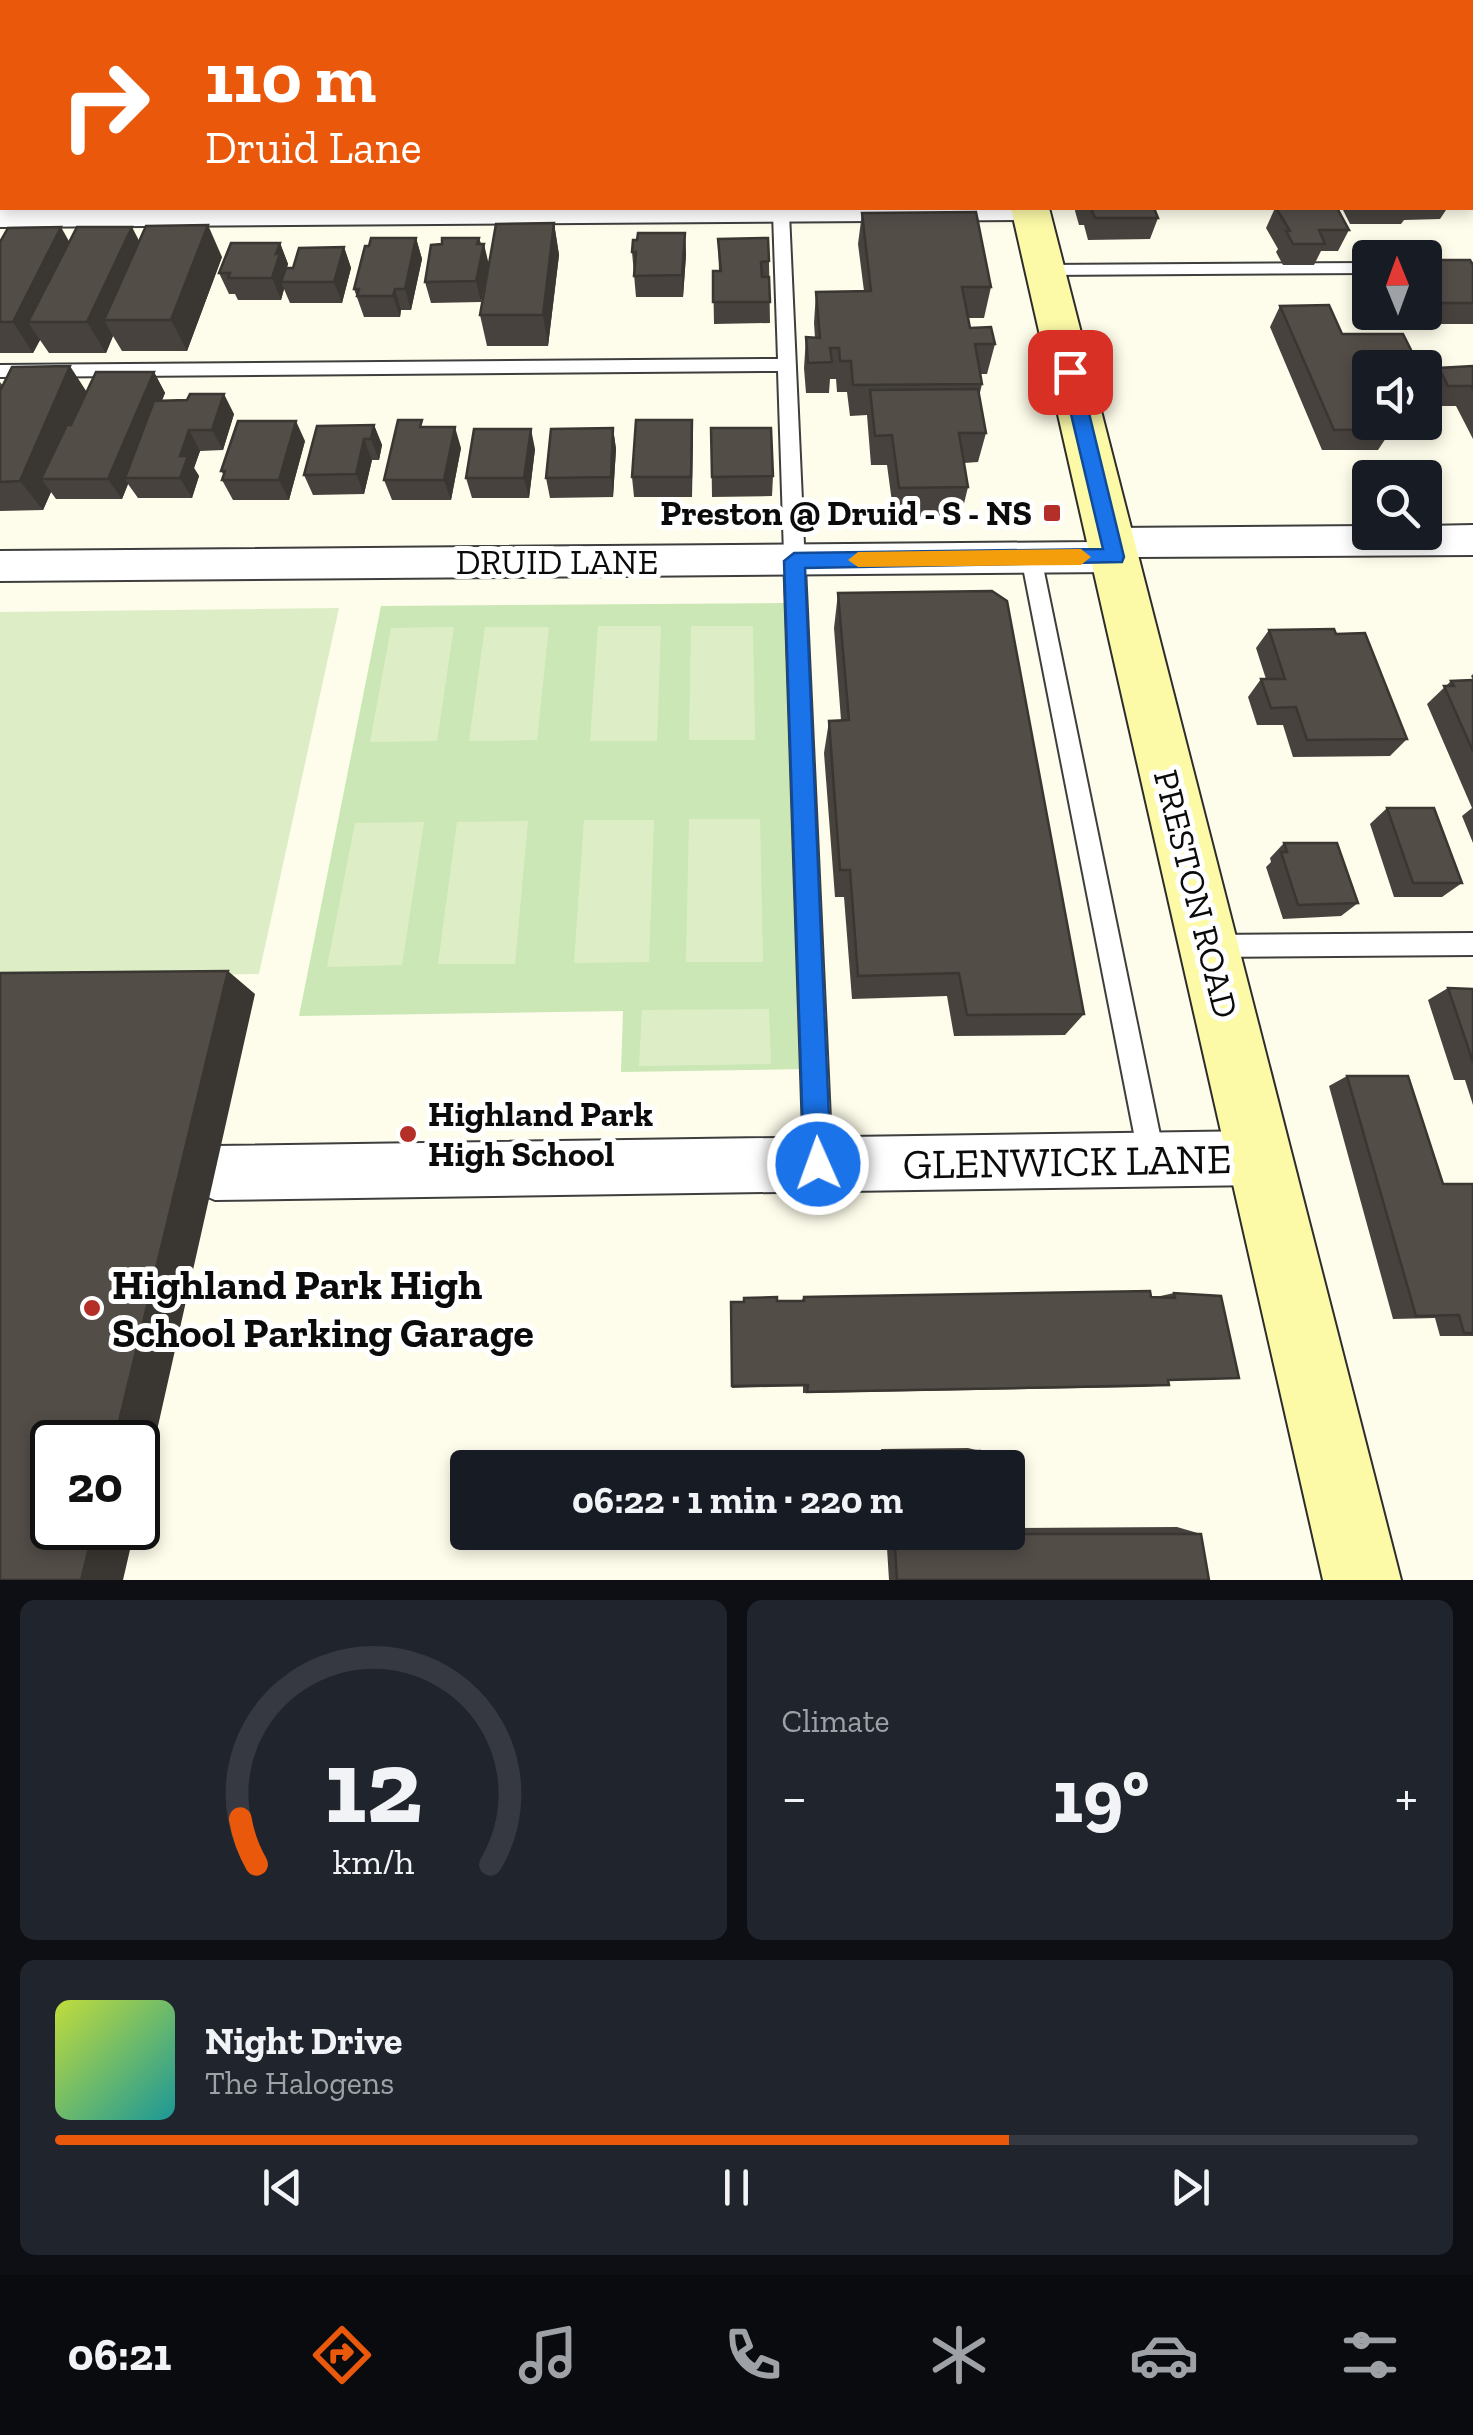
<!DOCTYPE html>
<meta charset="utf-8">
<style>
:root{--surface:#171b24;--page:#20242c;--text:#f1f3f6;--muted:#9ea1a6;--line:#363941;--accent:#ea580c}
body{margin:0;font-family:"Zilla Slab",serif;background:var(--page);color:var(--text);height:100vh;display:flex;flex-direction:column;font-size:38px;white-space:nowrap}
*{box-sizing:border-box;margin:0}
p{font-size:32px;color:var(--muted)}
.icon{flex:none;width:55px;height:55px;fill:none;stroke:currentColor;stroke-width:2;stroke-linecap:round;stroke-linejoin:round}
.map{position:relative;height:1580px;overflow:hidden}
.drawer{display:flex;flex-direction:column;gap:20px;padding:20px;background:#0d0f14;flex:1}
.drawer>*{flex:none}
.hud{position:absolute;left:0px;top:0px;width:1475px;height:210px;box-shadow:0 5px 15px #0003;background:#ea580c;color:#fff;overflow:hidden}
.needle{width:65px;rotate:359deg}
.controls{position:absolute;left:1352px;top:240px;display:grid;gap:20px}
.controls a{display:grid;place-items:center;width:90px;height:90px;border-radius:10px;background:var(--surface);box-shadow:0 5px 15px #0003;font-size:50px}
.speed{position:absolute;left:30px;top:1420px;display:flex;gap:20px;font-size:50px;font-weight:700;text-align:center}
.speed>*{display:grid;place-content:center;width:130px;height:130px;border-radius:50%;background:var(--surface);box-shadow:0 5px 15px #0003;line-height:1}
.speed .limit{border:5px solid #111;border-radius:15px;background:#fff;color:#111}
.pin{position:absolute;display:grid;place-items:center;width:85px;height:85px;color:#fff;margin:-42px;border-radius:20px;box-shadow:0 5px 15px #0006}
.me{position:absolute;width:110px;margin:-55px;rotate:358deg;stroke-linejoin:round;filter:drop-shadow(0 0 8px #0008)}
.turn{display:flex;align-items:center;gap:35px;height:210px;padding:0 40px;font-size:45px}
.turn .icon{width:130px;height:130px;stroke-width:2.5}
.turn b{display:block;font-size:70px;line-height:85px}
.big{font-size:75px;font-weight:700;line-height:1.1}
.drawer .card{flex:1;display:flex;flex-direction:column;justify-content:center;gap:15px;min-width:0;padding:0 35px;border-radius:15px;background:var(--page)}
.drawer .dial{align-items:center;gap:0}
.dial svg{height:260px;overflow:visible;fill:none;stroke:var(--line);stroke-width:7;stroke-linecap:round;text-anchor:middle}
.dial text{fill:var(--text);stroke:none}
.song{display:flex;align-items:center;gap:30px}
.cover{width:120px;height:120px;border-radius:15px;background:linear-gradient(135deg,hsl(70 70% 55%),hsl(180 70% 35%))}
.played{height:10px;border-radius:5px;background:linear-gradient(90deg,var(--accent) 70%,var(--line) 70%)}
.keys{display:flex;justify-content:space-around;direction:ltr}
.heat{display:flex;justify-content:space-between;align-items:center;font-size:55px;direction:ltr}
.drawer .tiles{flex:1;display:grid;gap:20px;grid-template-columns:1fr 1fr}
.card:last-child{grid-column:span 2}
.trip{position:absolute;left:450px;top:1450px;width:575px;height:100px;border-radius:10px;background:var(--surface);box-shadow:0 5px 15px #0003;font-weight:700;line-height:100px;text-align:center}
.dock{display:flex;height:160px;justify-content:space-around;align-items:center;background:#090b0e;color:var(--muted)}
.dock .icon{width:70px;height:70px}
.dock .on{color:var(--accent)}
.dock b{font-size:45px;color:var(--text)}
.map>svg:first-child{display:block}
</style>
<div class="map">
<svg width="1473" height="1580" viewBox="0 0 1473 1580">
<rect width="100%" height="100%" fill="#fefcea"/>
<path fill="#cbe7b6" d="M784 603 809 1069 621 1072 623 1011 299 1016 381 606Z"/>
<path fill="#ddeec7" d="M339 608 259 974 0 978V612Z
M598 626H661L657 741H590Z
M691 626H753L755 740H689Z
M454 627 437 741 370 742 391 628Z
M485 627H549L537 740 469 741Z
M689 819H760L763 962H686Z
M584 820H654L649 962 574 963Z
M528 821 515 964H438L457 822Z
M424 822 402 965 327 967 355 823Z
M769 1009 771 1064 639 1066 642 1010Z"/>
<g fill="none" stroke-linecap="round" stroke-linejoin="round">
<defs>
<path id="lane" d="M785 0H797V2H785Z
M781 208 789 213 832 1164 828 1174 818 1178 808 1174 804 1164 778 371 0 377V365L778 359 773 213Z
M1370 263V273L1045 275 1037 270 1045 265Z
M1031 550 1041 557 1165 1159 1162 1169 1152 1172 1142 1169 1139 1159 1021 557Z
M1473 933V955L1209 957 1200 954 1197 946 1200 938 1209 935Z"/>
<path id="street" d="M1472 76H1473V92H1472Z
M1044 208 1046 211 1042 218 1031 220 0 227V209Z
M1473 525V555L1134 557 1129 568 1115 572 0 581V551L1093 542 1098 533 1112 528 1370 526V532H1425V526Z
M1260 1131 1279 1139 1287 1158 1279 1177 1260 1185 215 1200 196 1192 188 1173 196 1154 215 1146Z"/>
<path id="secondary" d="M964 0H996L997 2H966Z
M1011 208H1049L1401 1580H1323Z"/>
</defs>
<use href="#lane" stroke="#3e3e3e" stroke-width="4"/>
<use href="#street" stroke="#3e3e3e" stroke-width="4"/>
<use href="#secondary" stroke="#2d2d2d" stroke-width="4"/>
<use href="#lane" fill="#fff" fill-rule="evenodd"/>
<use href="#street" fill="#fff" fill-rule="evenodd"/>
<use href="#secondary" fill="#fcfaa7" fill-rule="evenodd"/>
</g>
<path fill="#47423e" d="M0 0H64L63 2H2V37H0Z
M1018 0H1118L1119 2H1018Z
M1242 0H1328L1327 2H1243Z
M1337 0H1473V17L1472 2H1463L1462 1 1461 2H1339Z
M1076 208H1154L1158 218 1150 239 1088 240 1084 225H1079L1075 211Z
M1275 208 1349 230 1338 251H1321L1314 265H1283L1276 252 1278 249 1266 228Z
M1342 208H1450L1449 210H1446L1440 219 1404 220 1401 224H1350Z
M862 213 991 287 984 318H968L970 328 995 344 987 374H980L982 384 979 397 986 433 978 462 964 463 968 487 961 516 894 517 887 465H871L867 415 850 416 847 392H837L836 379H830L829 393H806L804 368 806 337 815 338 814 323 816 292 864 291 858 244Z
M554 223 559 255 548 346H487L480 315 487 272 481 302 431 303 425 282 442 244 479 238 489 265Z
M685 233 686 255 683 297H636L632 252Z
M416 238 422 259 411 310H401L400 317H364L354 289Z
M718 239 769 261 770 323 714 324 713 271H719Z
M0 242H139L222 257 187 351H122L113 336 106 353H49L40 340 33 353H0Z
M280 243 288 264 287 268H293L344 247 351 268 342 303H290L284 289 281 300H238L235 294H229L219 273Z
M1425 260 1473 265V324H1413L1407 312H1425Z
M1280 306 1342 334 1370 368V422L1392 429 1378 450H1322L1270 327Z
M1473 366V439L1456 406H1433L1426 392 1425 393V377L1428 383 1439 368Z
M154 372 165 393 162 400 234 414 223 450 200 451 194 468 199 476 192 498H138L128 484 122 499H56L51 492 43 510 0 511V382L3 386 87 392Z
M692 420V497H634L632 477Z
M374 425 382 445 379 460H372L364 494 313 495 304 475Z
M424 427 461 448 451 500H392L384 480Z
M613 428 616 449 613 497 550 498 546 478Z
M711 428 773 476 772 496 712 497Z
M305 441 289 500H233L222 480 224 475 221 471Z
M535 449 529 498H472L466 478Z
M838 593 1084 1014 1065 1035 954 1036 947 996 852 999 844 897H835L824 753 829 721 841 720 834 628Z
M1269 630 1336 634 1407 739 1390 756 1293 757 1283 725H1257L1248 697 1261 679H1266L1256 648Z
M1473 674V843L1462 816 1472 808 1427 704 1451 681 1473 680 1471 676Z
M1387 808 1462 883 1442 897H1394L1370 824Z
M1284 843 1358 903 1341 916 1283 919 1266 867 1271 862 1270 858Z
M1448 988 1473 989V1105L1465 1080H1454L1428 1000Z
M1347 1076 1443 1184H1473V1336H1440L1435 1318 1393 1319 1329 1086Z
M1174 1293 1239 1378 1168 1381 1169 1385 1142 1387 803 1393V1386L732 1388 731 1302 801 1301 804 1297H1156Z
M968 1448 980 1451 982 1468H882L881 1449Z
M1177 1527 1201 1534 1209 1580H889L886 1532H1008V1528Z"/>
<path fill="#3a3632" d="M24 0H64L63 2H26Z
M554 223 559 255 548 346 543 315Z
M208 225 222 257 187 351 171 320Z
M61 227 79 259 28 322 40 340 33 353 13 322Z
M132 227 148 258 104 320 113 336 106 353 87 322Z
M685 233 686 255 683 297 682 275Z
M416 238 422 259 411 310 405 289Z
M479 238 482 254 484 244 489 265 481 302 476 281Z
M280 243 288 264 281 282 284 289 281 300 272 278 276 254Z
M344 247 351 268 342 303 334 282Z
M395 289 401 310 400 317 393 296Z
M70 366 90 397 41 479 51 492 43 510 20 481Z
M154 372 165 393 131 478H125L128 484 122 499 108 479Z
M224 394 234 414 223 450 212 430Z
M692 420 693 440 692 497 691 477Z
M296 421 305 441 289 500 279 480Z
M374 425 382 445 379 460 371 439Z
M455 427 461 448 451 500 444 480Z
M613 428 616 449 613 497 611 477Z
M531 429 535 449 529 498 524 478Z
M189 430 200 451 194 468 199 476 192 498 180 478V456Z
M364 439 372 460 364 494 356 474Z
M228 971 255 994 138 1515V1442H114Z
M94 1528H135L123 1580H81Z"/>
<path fill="#534d48" stroke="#3a3632" stroke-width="2.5" d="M137 0H289L288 2H136Z
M322 0H359L358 2H321Z
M364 0H467L466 2H364Z
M815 0H930V2H816Z
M1028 0H1076V1H1066L1067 2H1043Z
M1083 0H1118L1119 2H1084Z
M1169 0H1223L1224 2H1170Z
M1261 0H1282L1283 2H1262Z
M1307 0H1326L1324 2H1314Z
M1395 0H1422L1424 2H1397Z
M1091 208H1154L1158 218H1095Z
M1276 208H1337L1349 230H1319L1325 244H1293L1286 231H1290Z
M976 212 991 287H962L970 328 991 327 995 344H975L982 384 853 385 851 361H840L839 348H830L832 362 808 363 806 337 820 338 816 292 871 291 862 213Z
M554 223 543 315H480L496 224Z
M208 225 171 320H104L146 226Z
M61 227 13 322H0V242L8 228Z
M77 227H132L87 322H28Z
M638 233H685L682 275 634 276 636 252H632L633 240H637Z
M371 238H416L405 289H395L393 296H357L359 289H354L365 246H369Z
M442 238H479L477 244H484L476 281 425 282 431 245 442 244Z
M768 238 769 261 761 262 762 277H769L770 302H713V271H721L718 239Z
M231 243H280L276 254 280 253 272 278H228L230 273H219Z
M344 247 334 282H281L286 268H293L299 248Z
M1425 260H1470L1473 265V303H1426L1425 300Z
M1329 305 1342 334H1403L1420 368H1370V387H1363L1368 398H1370V422H1389L1392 429 1334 430 1280 306Z
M70 366 20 481 0 482V391L12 367Z
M1473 366V390L1471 386H1448L1439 368Z
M96 372H154L108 479H41L67 425H71Z
M978 389 986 433H959L968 487 899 488 892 435 875 436 870 390Z
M190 394H224L212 430H189L180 456H188L180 478H125L154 401 187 400Z
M398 420H422L420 427H455L444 480H384Z
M636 420H692L691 477H632Z
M238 421H296L279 480H222L225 471H221Z
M374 425 371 439H364L356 474 304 475 317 426Z
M613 428 611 477 546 478 551 429Z
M711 428H771L773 476 712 477Z
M474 429H531L524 478H466Z
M992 591 1007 601 1084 1014 967 1015 959 973 858 976 850 870H840L829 721 849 720 838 593Z
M1334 629 1336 634 1365 633 1407 739 1307 740 1296 707 1271 708 1261 679H1285L1269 630Z
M1473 680V751L1444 686H1454L1451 681Z
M1387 808H1434L1462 883H1413Z
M1284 843H1337L1358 903 1298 905 1281 852H1287Z
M228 971 114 1442H52V1528H94L81 1580H0V973Z
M1448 988 1473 989V1062Z
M1347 1076H1408L1443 1184H1473V1333H1464L1459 1315 1416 1316Z
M1150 1291 1151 1297 1175 1298 1174 1293 1221 1296 1239 1378 1168 1380 1169 1385 807 1392 808 1385 732 1386 731 1302H744V1298L777 1297V1301H804V1297Z
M889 1451H980L982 1468H890Z
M894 1532H989V1534H1201L1209 1580H897Z"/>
<path fill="#1a73e8" stroke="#114b97" stroke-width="2.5" d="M1070 366 1079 372 1124 557 1122 562 805 568 831 1164 827 1174 818 1178 808 1174 804 1164 784 561 794 553 1103 549 1061 372Z"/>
<path fill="#f59e0b" d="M1081 549 1091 557 1081 565 858 567 848 560 858 552Z"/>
<g fill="#b52f29" stroke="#fff" stroke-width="4">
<rect x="1042" y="503" width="20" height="20" rx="5"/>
<circle cx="408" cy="1134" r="10"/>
<circle cx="92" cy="1308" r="10"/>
</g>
<g text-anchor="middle" stroke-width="10" stroke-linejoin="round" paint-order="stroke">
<g font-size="35" font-weight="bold" fill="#0b0b0b" stroke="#fff" text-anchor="end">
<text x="1032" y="525">Preston @ Druid - S - NS</text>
<text x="428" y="1126" text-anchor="start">Highland Park<tspan x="428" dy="40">High School</tspan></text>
</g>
<g font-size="35" fill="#0b0b0b" stroke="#fff">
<text x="557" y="574">DRUID LANE</text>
<text transform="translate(1196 894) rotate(76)" y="12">PRESTON ROAD</text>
</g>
<g font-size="42" fill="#0b0b0b" stroke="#fff">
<text transform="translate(1067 1161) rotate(-1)" y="15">GLENWICK LANE</text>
</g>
<g font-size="42" font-weight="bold" fill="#0b0b0b" stroke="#fff" text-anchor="start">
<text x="112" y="1299">Highland Park High<tspan x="112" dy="48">School Parking Garage</tspan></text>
</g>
</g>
</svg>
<div class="controls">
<a><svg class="needle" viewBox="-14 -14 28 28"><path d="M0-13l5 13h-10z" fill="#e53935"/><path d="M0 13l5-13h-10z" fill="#9ea1a6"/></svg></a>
<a><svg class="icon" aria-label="sound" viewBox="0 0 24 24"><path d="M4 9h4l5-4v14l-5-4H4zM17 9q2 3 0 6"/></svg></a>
<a><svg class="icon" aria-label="search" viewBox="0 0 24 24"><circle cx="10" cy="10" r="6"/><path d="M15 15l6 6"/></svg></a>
</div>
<div class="speed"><div class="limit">20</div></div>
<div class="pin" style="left:1070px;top:372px;background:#d93025"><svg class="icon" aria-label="arrive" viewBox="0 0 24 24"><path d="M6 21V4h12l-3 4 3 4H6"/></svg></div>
<svg class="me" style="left:818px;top:1164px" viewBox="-20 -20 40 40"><circle r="17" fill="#1a73e8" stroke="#fff" stroke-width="3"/><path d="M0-11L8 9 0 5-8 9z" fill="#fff"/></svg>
<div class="trip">06:22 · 1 min · 220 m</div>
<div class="hud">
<div class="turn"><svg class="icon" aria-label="right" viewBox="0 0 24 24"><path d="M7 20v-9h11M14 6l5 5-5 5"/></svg><div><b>110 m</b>Druid Lane</div></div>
</div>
</div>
<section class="drawer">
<div class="tiles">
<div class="card dial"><svg viewBox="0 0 100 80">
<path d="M14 69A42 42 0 1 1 86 69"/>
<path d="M14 69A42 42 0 0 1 9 55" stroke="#ea580c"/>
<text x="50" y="56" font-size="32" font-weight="700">12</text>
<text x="50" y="72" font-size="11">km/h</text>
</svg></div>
<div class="card"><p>Climate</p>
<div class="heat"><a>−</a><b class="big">19°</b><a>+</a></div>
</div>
<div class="card">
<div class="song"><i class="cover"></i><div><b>Night Drive</b><p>The Halogens</p></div></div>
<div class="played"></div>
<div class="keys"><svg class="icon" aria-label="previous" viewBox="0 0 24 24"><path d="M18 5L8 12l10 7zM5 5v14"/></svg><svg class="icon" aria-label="pause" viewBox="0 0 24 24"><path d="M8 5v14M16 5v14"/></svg><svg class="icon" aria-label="next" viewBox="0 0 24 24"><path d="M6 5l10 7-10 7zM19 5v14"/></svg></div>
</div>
</div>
</section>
<nav class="dock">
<b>06:21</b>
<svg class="icon on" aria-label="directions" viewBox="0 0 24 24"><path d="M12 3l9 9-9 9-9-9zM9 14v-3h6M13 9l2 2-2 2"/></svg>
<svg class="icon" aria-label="music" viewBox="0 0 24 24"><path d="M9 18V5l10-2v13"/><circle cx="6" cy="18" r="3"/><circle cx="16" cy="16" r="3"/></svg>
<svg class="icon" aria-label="phone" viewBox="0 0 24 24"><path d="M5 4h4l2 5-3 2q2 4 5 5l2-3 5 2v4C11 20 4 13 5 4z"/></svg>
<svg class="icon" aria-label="climate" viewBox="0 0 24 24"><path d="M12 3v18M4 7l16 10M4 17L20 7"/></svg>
<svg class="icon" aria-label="car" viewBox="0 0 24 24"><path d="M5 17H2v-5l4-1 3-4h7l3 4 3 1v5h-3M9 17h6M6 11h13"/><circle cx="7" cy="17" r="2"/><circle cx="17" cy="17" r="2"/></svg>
<svg class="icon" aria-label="filters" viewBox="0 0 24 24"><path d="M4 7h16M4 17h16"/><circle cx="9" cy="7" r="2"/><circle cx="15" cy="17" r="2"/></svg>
</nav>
